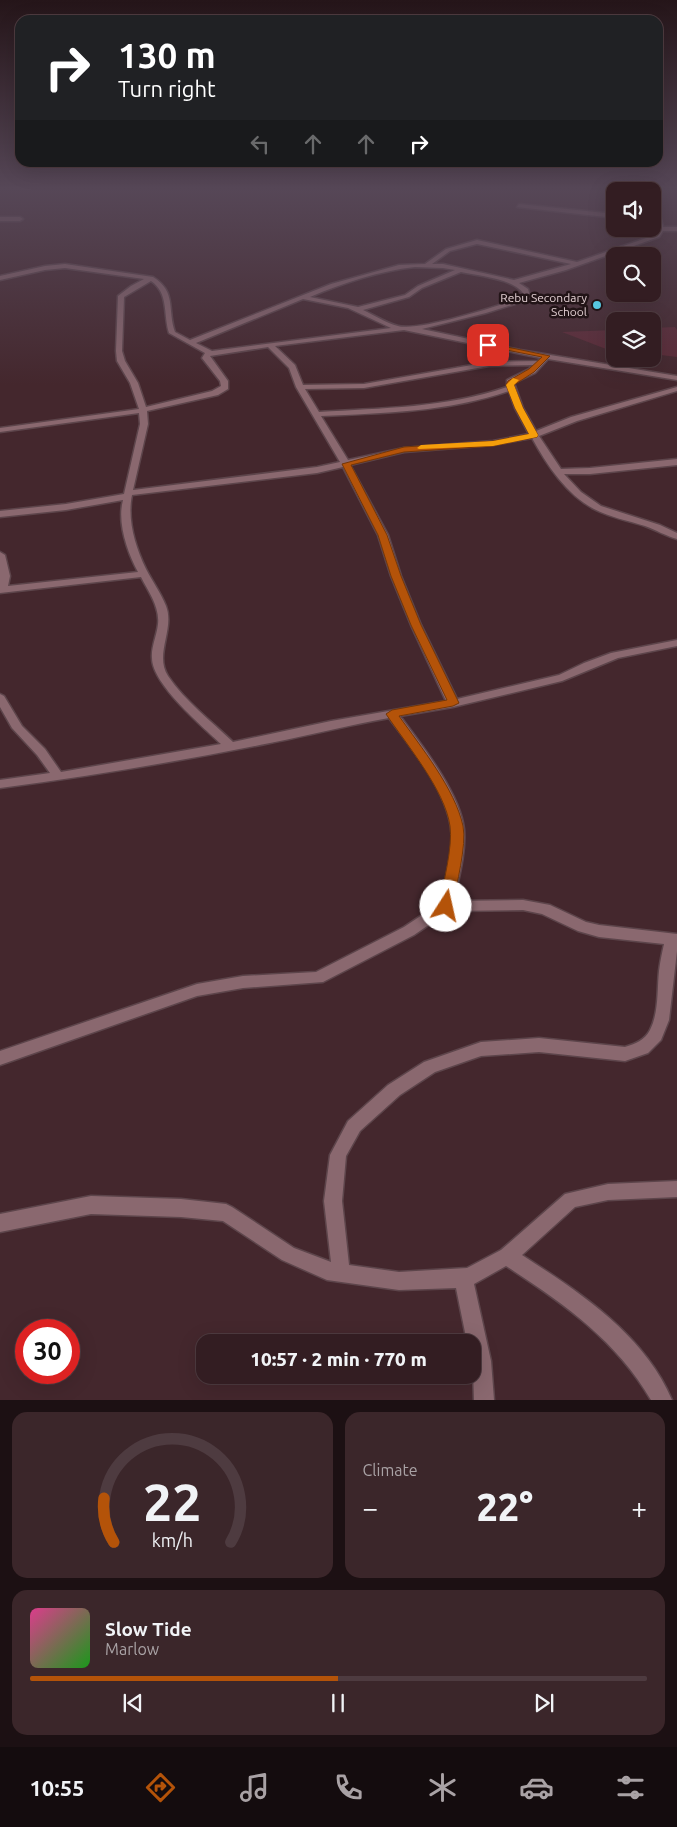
<!DOCTYPE html>
<meta charset="utf-8">
<style>
:root{--surface:#331d22;--page:#3b262a;--text:#f1f3f6;--muted:#a9a2a5;--line:#4e3b40;--accent:#b45309}
body{margin:0;font-family:Ubuntu,sans-serif;background:var(--page);color:var(--text);height:100vh;display:flex;flex-direction:column;font-size:19px;white-space:nowrap}
*{box-sizing:border-box;margin:0}
p{font-size:16px;color:var(--muted)}
.icon{flex:none;width:28px;height:28px;fill:none;stroke:currentColor;stroke-width:2;stroke-linecap:round;stroke-linejoin:round}
.map{position:relative;height:1400px;overflow:hidden}
.sheet{display:flex;flex-direction:column;gap:12px;padding:12px;background:#1c1013;flex:1}
.sheet>*{flex:none}
.guide{position:absolute;left:15px;top:15px;width:648px;height:152px;border-radius:15px;box-shadow:0 5px 20px #0002,0 0 0 1px var(--line);background:#202124;color:#fff;overflow:hidden}
.controls{position:absolute;left:606px;top:182px;display:grid;gap:10px}
.controls a{display:grid;place-items:center;width:55px;height:55px;border-radius:10px;background:var(--surface);box-shadow:0 5px 20px #0002,0 0 0 1px var(--line);font-size:25px}
.speed{position:absolute;left:15px;top:1319px;display:flex;gap:10px;font-size:25px;font-weight:700;text-align:center}
.speed>*{display:grid;place-content:center;width:65px;height:65px;border-radius:50%;background:var(--surface);box-shadow:0 5px 20px #0002,0 0 0 1px var(--line);line-height:1}
.speed .limit{border:8px solid #d22;background:#fff;color:#111}
.pin{position:absolute;display:grid;place-items:center;width:42px;height:42px;color:#fff;margin:-21px;border-radius:10px;box-shadow:0 2px 8px #0006}
.me{position:absolute;width:55px;margin:-28px;rotate:10deg;stroke-linejoin:round;filter:drop-shadow(0 0 4px #0008)}
.turn{display:flex;align-items:center;gap:18px;height:105px;padding:0 20px;font-size:22px}
.turn .icon{width:65px;height:65px;stroke-width:2.5}
.turn b{display:block;font-size:35px;line-height:42px}
.lanes{display:flex;align-items:center;height:48px;padding:0 20px;background:#0003;justify-content:center;gap:25px;direction:ltr}
.lanes .off{opacity:.35}
.big{font-size:38px;font-weight:800;line-height:1.1}
.sheet .card{flex:1;display:flex;flex-direction:column;justify-content:center;gap:8px;min-width:0;padding:0 18px;border-radius:15px;background:var(--page)}
.sheet .dial{align-items:center;gap:0}
.dial svg{height:130px;overflow:visible;fill:none;stroke:var(--line);stroke-width:7;stroke-linecap:round;text-anchor:middle}
.dial text{fill:var(--text);stroke:none}
.song{display:flex;align-items:center;gap:15px}
.cover{width:60px;height:60px;border-radius:8px;background:linear-gradient(135deg,hsl(330 70% 55%),hsl(120 70% 35%))}
.played{height:5px;border-radius:2px;background:linear-gradient(90deg,var(--accent) 50%,var(--line) 50%)}
.keys{display:flex;justify-content:space-around;direction:ltr}
.heat{display:flex;justify-content:space-between;align-items:center;font-size:28px;direction:ltr}
.sheet .tiles{flex:1;display:grid;gap:12px;grid-template-columns:1fr 1fr}
.card:last-child{grid-column:span 2}
.trip{position:absolute;left:196px;top:1334px;width:285px;height:50px;border-radius:15px;background:var(--surface);box-shadow:0 5px 20px #0002,0 0 0 1px var(--line);font-weight:800;line-height:50px;text-align:center}
.tabs{display:flex;height:80px;justify-content:space-around;align-items:center;background:#140c0e;color:var(--muted)}
.tabs .icon{width:35px;height:35px}
.tabs .active{color:var(--accent)}
.tabs b{font-size:22px;color:var(--text)}
.map>svg:first-child{display:block}
</style>
<div class="map">
<svg width="677" height="1400" viewBox="0 0 677 1400">
<rect width="100%" height="100%" fill="#44272d"/>
<path fill="#5c2b37" d="M675 327 677 330V357L653 354V328Z
M615 330V350L606 349 562 332Z"/>
<g fill="none" stroke-linecap="round" stroke-linejoin="round">
<defs>
<path id="minor" d="M652 194 655 195 663 227H677V231H663L659 237 566 270 519 283 528 289 531 299 486 313 422 329 520 350 677 376V380L548 359 535 373 514 383 523 408 536 431 571 417 677 387V391L577 421 539 436 561 469 590 468 677 459V465L590 474H564L581 492 601 506 660 525 677 533V539C666 536 656 530 645 526 629 521 609 517 594 509 566 494 547 465 532 438L493 445 404 452 350 465 388 535 401 576 421 625 457 699 559 675 584 663 611 653 677 640V646L618 658 562 681 453 707 400 716C421 744 460 793 464 829 466 852 459 877 454 901L523 900 550 905 586 922 599 925 677 934V951L669 1020 661 1040 648 1053 625 1061 539 1052 481 1056 435 1072 400 1095 360 1131 346 1156 342 1201 349 1265 399 1272 467 1268 501 1250 565 1194 608 1184 677 1181V1197L608 1200 575 1207 522 1255C579 1292 644 1334 672 1400H651C616 1340 563 1303 506 1266L474 1284 491 1361 494 1400H474L472 1342H467L456 1288 399 1290 327 1280 282 1260 223 1221 181 1217 91 1214 0 1232V1214L91 1196 181 1199 226 1204 232 1207 294 1248 331 1262 324 1201 330 1155 348 1121 388 1085 424 1062 481 1042 539 1038 625 1047C635 1044 645 1040 650 1030 659 1012 657 990 659 971 660 962 662 953 664 944L599 937 578 931 542 914 523 910 449 911 414 935 323 982 243 988 197 996 0 1065V1051L197 984 243 976 316 972 404 927 440 903C445 879 454 852 451 828 446 790 411 747 389 718 349 725 310 735 270 743 181 761 90 776 0 788V780L50 773 37 755 12 728 0 707V694L4 696 22 726 45 749 61 772 221 744C202 726 152 684 152 658 151 647 157 635 158 624 160 607 148 591 141 577L0 593V552L5 555 10 576 8 586 138 572C127 552 117 522 123 500L66 510 0 517V511L66 504 124 494 140 424 139 413 0 432V428L139 409 130 383 117 361 116 351 118 296 131 286 144 279 65 268 45 270 0 280V276L45 266 65 264 153 277C177 292 167 309 175 332L190 340 331 284 399 265 425 264 446 249 477 240 577 262 655 235 658 232 652 208ZM477 244 571 264 514 280 443 264H432L450 251ZM415 267 443 268 455 270 418 286 405 295 358 307 310 297C343 283 379 271 415 267ZM461 272C479 276 519 279 525 297 500 305 420 332 398 326 386 323 374 315 363 310L409 297 422 288ZM151 281C169 293 163 314 169 333L205 353 202 358 220 381 221 386 212 391 146 407 138 383 125 361 122 351 124 297ZM303 299 348 308 391 328 212 351 196 343ZM404 330 541 358 538 361 489 362 364 384 303 385 295 365 275 346ZM268 347 289 368 296 387 340 462 317 467 133 490 148 424 147 411 218 395 228 389V381L210 356ZM534 365 529 369 507 380V387C446 408 382 408 319 412L305 389 364 388 489 366ZM509 391 515 408 529 434 493 441 404 448 348 460 321 416C385 413 448 412 509 391ZM343 467 378 535 391 576 411 625 446 701 331 721 233 742C211 721 185 701 168 676 154 655 175 629 166 606 161 593 152 581 146 569 135 546 127 519 132 495L317 473Z
M519 204 615 214V218L517 207Z
M0 217H20L23 219 20 221H0Z"/>
</defs>
<use href="#minor" stroke="#5d454b" stroke-width="3"/>
<use href="#minor" fill="#8a686f" fill-rule="evenodd"/>
</g>
<linearGradient id="sky" x2="0" y2="1"><stop stop-color="#251519"/><stop offset="0.49" stop-color="#564757"/><stop offset="1" stop-color="#564757" stop-opacity="0"/></linearGradient>
<rect width="677" height="385" fill="url(#sky)"/>
<path fill="#b45309" stroke="#753606" d="M488 343 550 356 534 372 514 385 523 408 538 435 537 437 493 446 404 452 351 465 387 535 401 576 421 625 459 703 453 706 399 716C421 747 455 789 463 826 467 845 456 885 453 906L451 909 446 911 441 909 439 906C443 884 453 847 450 826 445 790 406 744 386 714L392 710 447 700 411 625 391 576 378 535 342 464 404 447 493 441 529 434 515 408 506 385 508 381 529 369 542 357 486 346V343Z"/>
<path fill="#f59e0b" d="M513 378 519 380 514 385 523 408 538 435 537 437 493 446 419 449 417 448 421 445 493 441 529 434 515 408 506 385Z"/>
<circle fill="#58c9e3" stroke="#221417" stroke-width="2" cx="597" cy="305" r="5"/>
<g text-anchor="middle" stroke-width="5" stroke-linejoin="round" paint-order="stroke">
<g font-size="12" fill="#e3d0d3" stroke="#221417" text-anchor="end">
<text x="587" y="302">Rebu Secondary<tspan x="587" dy="14">School</tspan></text>
</g>
</g>
</svg>
<div class="controls">
<a><svg class="icon" aria-label="sound" viewBox="0 0 24 24"><path d="M4 9h4l5-4v14l-5-4H4zM17 9q2 3 0 6"/></svg></a>
<a><svg class="icon" aria-label="search" viewBox="0 0 24 24"><circle cx="10" cy="10" r="6"/><path d="M15 15l6 6"/></svg></a>
<a><svg class="icon" aria-label="layers" viewBox="0 0 24 24"><path d="M12 4l9 5-9 5-9-5zM3 14l9 5 9-5"/></svg></a>
</div>
<div class="speed"><div class="limit">30</div></div>
<div class="pin" style="left:488px;top:345px;background:#d93025"><svg class="icon" aria-label="arrive" viewBox="0 0 24 24"><path d="M6 21V4h12l-3 4 3 4H6"/></svg></div>
<svg class="me" style="left:446px;top:906px" viewBox="-20 -20 40 40"><circle r="19" fill="#fff"/><path d="M0-13L10 11 0 6-10 11z" fill="#b45309"/></svg>
<div class="trip">10:57 · 2 min · 770 m</div>
<div class="guide">
<div class="turn"><svg class="icon" aria-label="right" viewBox="0 0 24 24"><path d="M7 20v-9h11M14 6l5 5-5 5"/></svg><div><b>130 m</b>Turn right</div></div>
<div class="lanes"><svg class="icon off" aria-label="left" viewBox="0 0 24 24"><path d="M17 20v-9H6M10 6l-5 5 5 5"/></svg><svg class="icon off" aria-label="ahead" viewBox="0 0 24 24"><path d="M12 20V5M6 11l6-6 6 6"/></svg><svg class="icon off" aria-label="ahead" viewBox="0 0 24 24"><path d="M12 20V5M6 11l6-6 6 6"/></svg><svg class="icon" aria-label="right" viewBox="0 0 24 24"><path d="M7 20v-9h11M14 6l5 5-5 5"/></svg></div>
</div>
</div>
<section class="sheet">
<div class="tiles">
<div class="card dial"><svg viewBox="0 0 100 80">
<path d="M14 69A42 42 0 1 1 86 69"/>
<path d="M14 69A42 42 0 0 1 8 42" stroke="#b45309"/>
<text x="50" y="56" font-size="32" font-weight="700">22</text>
<text x="50" y="72" font-size="11">km/h</text>
</svg></div>
<div class="card"><p>Climate</p>
<div class="heat"><a>−</a><b class="big">22°</b><a>+</a></div>
</div>
<div class="card">
<div class="song"><i class="cover"></i><div><b>Slow Tide</b><p>Marlow</p></div></div>
<div class="played"></div>
<div class="keys"><svg class="icon" aria-label="previous" viewBox="0 0 24 24"><path d="M18 5L8 12l10 7zM5 5v14"/></svg><svg class="icon" aria-label="pause" viewBox="0 0 24 24"><path d="M8 5v14M16 5v14"/></svg><svg class="icon" aria-label="next" viewBox="0 0 24 24"><path d="M6 5l10 7-10 7zM19 5v14"/></svg></div>
</div>
</div>
</section>
<nav class="tabs">
<b>10:55</b>
<svg class="icon active" aria-label="directions" viewBox="0 0 24 24"><path d="M12 3l9 9-9 9-9-9zM9 14v-3h6M13 9l2 2-2 2"/></svg>
<svg class="icon" aria-label="music" viewBox="0 0 24 24"><path d="M9 18V5l10-2v13"/><circle cx="6" cy="18" r="3"/><circle cx="16" cy="16" r="3"/></svg>
<svg class="icon" aria-label="phone" viewBox="0 0 24 24"><path d="M5 4h4l2 5-3 2q2 4 5 5l2-3 5 2v4C11 20 4 13 5 4z"/></svg>
<svg class="icon" aria-label="climate" viewBox="0 0 24 24"><path d="M12 3v18M4 7l16 10M4 17L20 7"/></svg>
<svg class="icon" aria-label="car" viewBox="0 0 24 24"><path d="M5 17H2v-5l4-1 3-4h7l3 4 3 1v5h-3M9 17h6M6 11h13"/><circle cx="7" cy="17" r="2"/><circle cx="17" cy="17" r="2"/></svg>
<svg class="icon" aria-label="filters" viewBox="0 0 24 24"><path d="M4 7h16M4 17h16"/><circle cx="9" cy="7" r="2"/><circle cx="15" cy="17" r="2"/></svg>
</nav>
